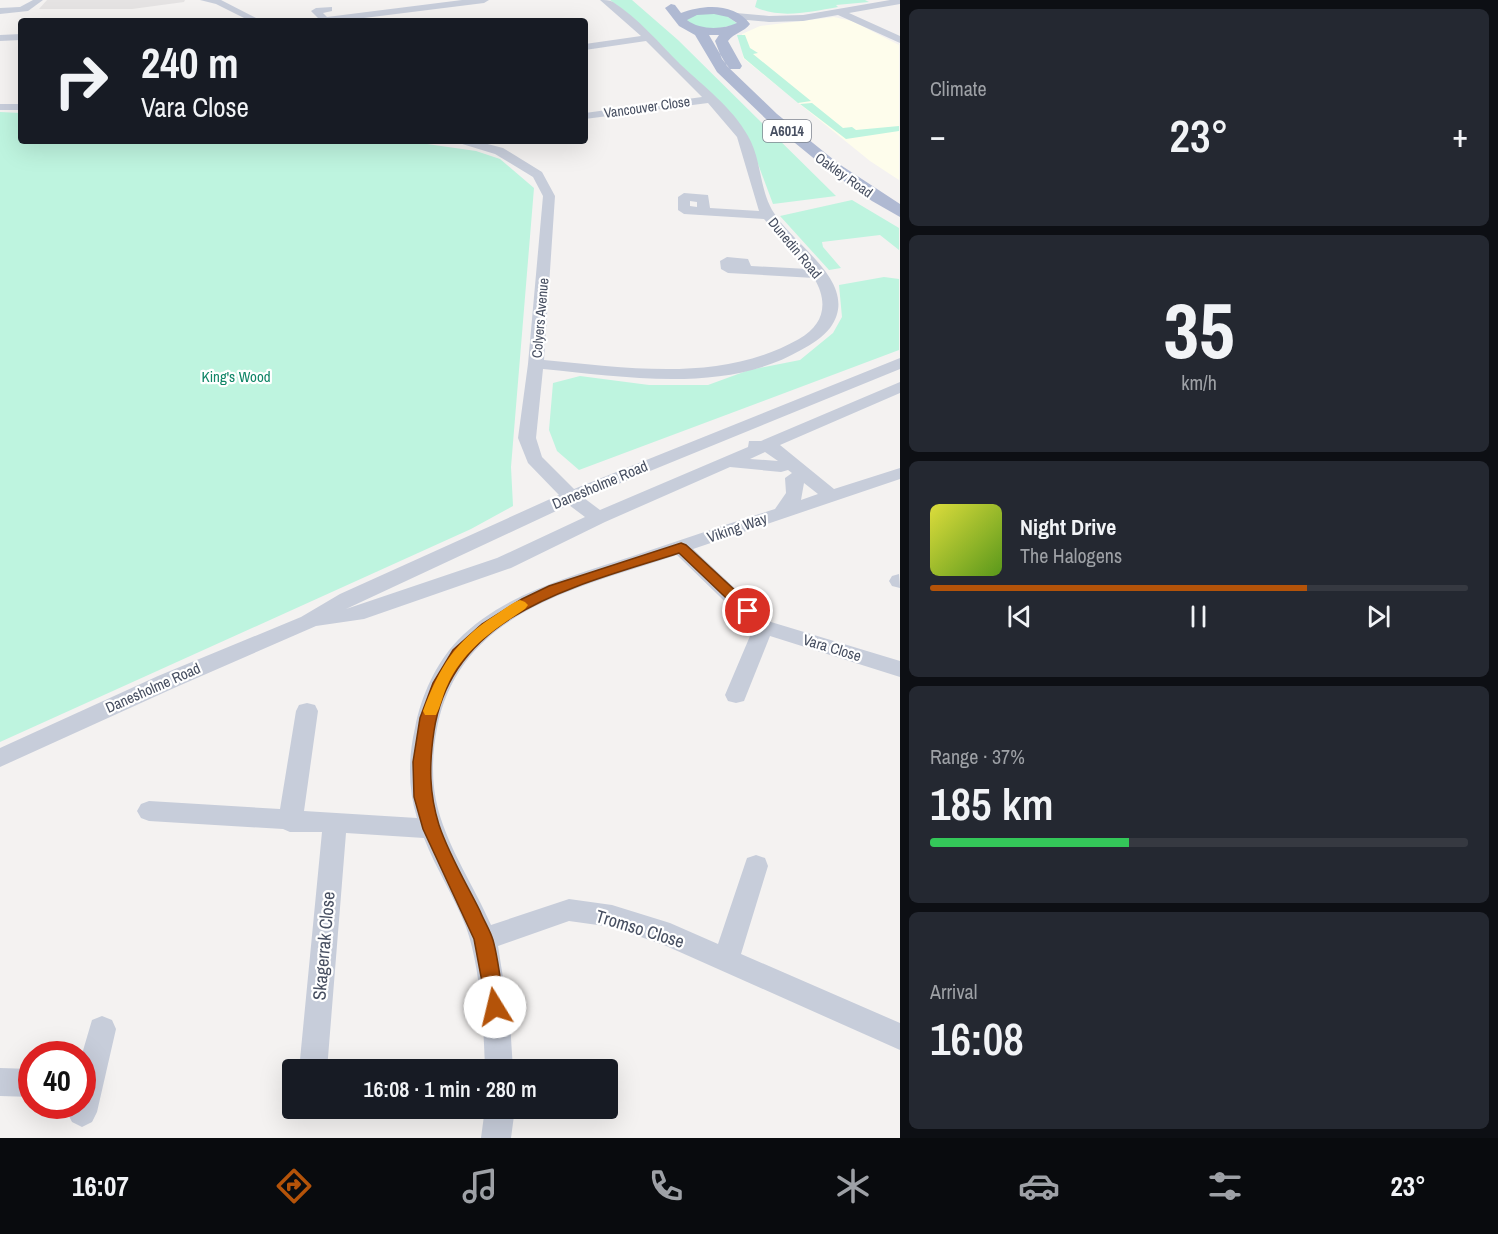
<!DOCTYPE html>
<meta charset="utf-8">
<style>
:root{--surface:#171b24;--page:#242831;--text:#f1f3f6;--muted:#9ea1a6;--line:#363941;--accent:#b45309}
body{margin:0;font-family:"Archivo Narrow",sans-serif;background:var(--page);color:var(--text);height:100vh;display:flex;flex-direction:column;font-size:22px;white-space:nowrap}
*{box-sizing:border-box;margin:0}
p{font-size:20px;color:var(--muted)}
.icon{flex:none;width:33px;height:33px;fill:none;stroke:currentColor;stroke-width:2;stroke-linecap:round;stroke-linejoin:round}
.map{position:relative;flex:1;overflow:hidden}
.panel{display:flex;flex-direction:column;gap:9px;padding:9px;background:#0d0f14;width:598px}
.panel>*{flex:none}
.hud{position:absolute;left:18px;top:18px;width:570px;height:126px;border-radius:6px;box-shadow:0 6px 24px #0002;background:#171b24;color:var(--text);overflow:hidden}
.speed{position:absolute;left:18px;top:1041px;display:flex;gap:12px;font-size:30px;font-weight:700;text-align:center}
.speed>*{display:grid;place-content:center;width:78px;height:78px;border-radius:50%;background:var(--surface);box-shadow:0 6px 24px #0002;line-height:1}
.speed .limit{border:9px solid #d22;background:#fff;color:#111}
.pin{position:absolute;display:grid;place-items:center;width:51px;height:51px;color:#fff;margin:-26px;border:3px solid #fff;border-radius:50%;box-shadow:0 2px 6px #0007}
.me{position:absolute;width:66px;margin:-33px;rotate:351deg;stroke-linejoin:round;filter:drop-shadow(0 0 4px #0008)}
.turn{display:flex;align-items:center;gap:21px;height:126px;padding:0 24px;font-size:27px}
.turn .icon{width:78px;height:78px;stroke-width:2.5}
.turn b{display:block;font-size:42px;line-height:51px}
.big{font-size:45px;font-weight:600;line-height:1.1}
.panel .widget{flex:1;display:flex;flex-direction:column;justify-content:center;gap:9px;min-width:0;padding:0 21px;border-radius:9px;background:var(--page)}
.panel .dial{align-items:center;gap:0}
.dial b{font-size:78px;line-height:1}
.song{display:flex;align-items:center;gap:18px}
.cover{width:72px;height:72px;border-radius:9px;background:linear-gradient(135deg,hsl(60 70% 55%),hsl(90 70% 35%))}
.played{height:6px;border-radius:3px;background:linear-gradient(90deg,var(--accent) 70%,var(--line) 70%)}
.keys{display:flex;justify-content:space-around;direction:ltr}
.heat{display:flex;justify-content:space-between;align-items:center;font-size:33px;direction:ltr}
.charge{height:9px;border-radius:4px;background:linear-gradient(90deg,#34c759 37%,var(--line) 0)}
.trip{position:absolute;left:282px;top:1059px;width:336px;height:60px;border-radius:6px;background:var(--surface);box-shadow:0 6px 24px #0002;font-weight:600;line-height:60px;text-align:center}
.tab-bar{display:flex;height:96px;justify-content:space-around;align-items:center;background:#090b0e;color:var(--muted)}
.tab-bar .icon{width:42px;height:42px}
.tab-bar .current{color:var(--accent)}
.tab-bar b{font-size:27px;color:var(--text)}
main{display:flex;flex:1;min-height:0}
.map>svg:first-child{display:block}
</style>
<main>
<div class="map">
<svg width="900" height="1138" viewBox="0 0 900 1138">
<rect width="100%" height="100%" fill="#f4f2f1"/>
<path fill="#fefdec" d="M834 17 852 21 899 45V180L870 161 743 58 742 34 760 26Z"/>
<path fill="#e5e3e3" d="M47 0H185L184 2 132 9H39Z"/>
<path fill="#bef4df" d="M610 0H632L678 40 836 196 773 204 748 137 627 13Z
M757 0H865L869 2 836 5 838 7C809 12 780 19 755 7Z
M692 14H724L738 24C722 28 699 34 686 19Z
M737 35H745L750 48 758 53 753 54 811 101 798 103 744 58Z
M812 103 843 128 852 127 856 130 899 126V131L846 139 800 104Z
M0 112 21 113V141H393L427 144 476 151 500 159 534 188 511 467 513 506 471 529 0 742Z
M852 200 899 228V250L880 235 822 242 823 247 841 268 829 270 780 216Z
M884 277 899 279V350L579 470 557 451 549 430 553 383 580 376 649 385H708L749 370 800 360 833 333 842 317 839 285Z"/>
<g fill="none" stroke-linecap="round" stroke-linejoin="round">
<path fill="#c7cdda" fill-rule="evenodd" d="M33 0H43L28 11 0 14V8L20 7Z
M200 0H221L262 21H250L216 4Z
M462 0H489L484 3 340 21H321L311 11 316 8 332 7V11L323 13 327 17Z
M600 0C605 0 609 0 613 2 638 18 659 43 680 64 703 86 732 107 748 136 762 160 759 190 774 213 794 246 862 284 830 328 822 338 812 344 801 350 725 394 627 377 543 369L536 438 542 457 574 489 900 358V369L584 498 600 510 748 447 749 441H761L900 382V393L780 445 834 489 900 468V479L693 549 771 622 900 661V677L770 636 744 701 736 703 728 701 725 695 753 629 677 555C579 588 460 610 437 728 432 754 431 783 438 809 449 850 474 886 491 925L569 899 612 905 670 923 718 944 747 858 756 855 765 858 768 866 741 954 900 1023V1050L664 945 612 927 569 921 498 946 510 1022 513 1070H485C484 1029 480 965 466 927 454 896 436 869 424 838L346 833 327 1070H299L322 832H290L283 829 149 821 141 818 137 811 141 804 149 801 280 809 296 711 299 705 307 703 315 705 318 711 304 811 417 818C408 789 408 758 415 728 421 696 436 663 458 640 504 593 573 576 633 556 680 540 728 524 775 509L786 493 785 478 792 473 788 470 781 472 730 467 605 522 511 568 364 619 316 626 174 688 0 767V748L158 676 301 617 340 594 559 495 528 463 518 438 528 364 543 196 533 177 495 154 459 143 457 141H476L503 148 542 172 555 196 544 360C630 368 721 383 799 339 824 325 829 303 814 278L728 273 721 269 720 261 727 257 748 259 751 266 808 269 764 219 684 214 678 210V197L684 193 708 195 710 208 759 211 737 137 708 103 585 119V113L702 97 646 41 585 50V44L641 36ZM690 201 697 202V207L690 206ZM765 452 778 461 750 459ZM804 483 818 494 801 500ZM569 505 585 517 497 558 346 609Z
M890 0H900V4L849 13 900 36V43L838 15 803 21 769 22 736 19 731 16 736 13 769 16 803 15Z
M21 34V40L0 41V35Z
M0 104H21V110H0Z
M899 574 900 588 892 586 889 581 892 576Z
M102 1016 112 1020 116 1029 97 1112 92 1122 82 1127 72 1122 67 1112 69 1106H82V1054L92 1020Z
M0 1068 32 1069V1097L0 1096Z
M485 1108H515L511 1138H481Z"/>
<path fill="#afb9d2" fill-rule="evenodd" d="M671 4 675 5 681 13C704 4 735 3 750 24 744 32 734 33 728 41L742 66 740 69H730L722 59 715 41 719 35H709L727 66 777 114 839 164 900 204V217L872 201 828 170 767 120 717 72 695 35 679 26 665 8ZM714 14 728 17 737 23C722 30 700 30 687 20L697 15Z"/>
</g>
<path fill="#b45309" stroke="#753606" stroke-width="1.5" d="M681 543 686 545 753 607 755 611 753 614H743L679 553C581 585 452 611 434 731 429 765 429 793 439 825 449 855 466 883 480 911 484 921 490 930 493 940 499 962 501 985 504 1007L501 1014 495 1016 488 1014 474 939 423 829 414 797 413 762 420 718 433 683 453 650 482 624 522 599 549 586Z"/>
<path fill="#f59e0b" d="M520 600 525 602 528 605 525 609C495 629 464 649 448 684 443 694 441 706 436 715H425L423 711C440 666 455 641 497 614 504 609 512 603 520 600Z"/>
<g text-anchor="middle" stroke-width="4.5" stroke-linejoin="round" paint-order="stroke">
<g font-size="14" fill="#474f61" stroke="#fff">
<text transform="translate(647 107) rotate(-8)" y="5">Vancouver Close</text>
<text transform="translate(844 175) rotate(35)" y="5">Oakley Road</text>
<text transform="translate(795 248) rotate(50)" y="5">Dunedin Road</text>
<text transform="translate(540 318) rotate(-85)" y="5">Colyers Avenue</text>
</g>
<rect fill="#fff" stroke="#7e8490" stroke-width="1.5" x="763" y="120" width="48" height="22" rx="4.5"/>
<g font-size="14" font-weight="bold" fill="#474f61">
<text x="787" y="136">A6014</text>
</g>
<g font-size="15" fill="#0f8566" stroke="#fff">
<text x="236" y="382">King's Wood</text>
</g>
<g font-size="15" fill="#474f61" stroke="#fff">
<text transform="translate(600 485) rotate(-23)" y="5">Danesholme Road</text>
<text transform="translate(737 528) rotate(-19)" y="5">Viking Way</text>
<text transform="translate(832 648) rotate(17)" y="5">Vara Close</text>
<text transform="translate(153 688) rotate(-24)" y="5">Danesholme Road</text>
</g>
<g font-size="18" fill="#474f61" stroke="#fff">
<text transform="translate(640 929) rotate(17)" y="6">Tromso Close</text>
<text transform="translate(324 946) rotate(-85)" y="6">Skagerrak Close</text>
</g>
</g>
</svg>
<div class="speed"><div class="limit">40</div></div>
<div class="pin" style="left:748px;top:611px;background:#d93025"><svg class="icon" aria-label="arrive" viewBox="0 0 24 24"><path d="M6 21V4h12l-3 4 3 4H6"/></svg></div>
<svg class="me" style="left:495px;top:1007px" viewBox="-20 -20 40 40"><circle r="19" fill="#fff"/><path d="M0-13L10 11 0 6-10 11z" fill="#b45309"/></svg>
<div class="trip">16:08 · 1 min · 280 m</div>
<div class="hud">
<div class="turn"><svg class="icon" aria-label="right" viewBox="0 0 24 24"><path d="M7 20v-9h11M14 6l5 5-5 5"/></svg><div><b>240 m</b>Vara Close</div></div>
</div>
</div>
<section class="panel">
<div class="widget"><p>Climate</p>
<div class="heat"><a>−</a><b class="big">23°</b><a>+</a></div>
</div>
<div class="widget dial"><b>35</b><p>km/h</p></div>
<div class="widget">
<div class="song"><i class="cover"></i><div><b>Night Drive</b><p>The Halogens</p></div></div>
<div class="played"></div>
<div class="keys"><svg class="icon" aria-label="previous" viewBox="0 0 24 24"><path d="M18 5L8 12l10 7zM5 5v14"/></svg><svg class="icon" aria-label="pause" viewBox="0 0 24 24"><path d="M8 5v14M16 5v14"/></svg><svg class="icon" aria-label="next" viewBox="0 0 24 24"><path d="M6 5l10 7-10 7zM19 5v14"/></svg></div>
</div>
<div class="widget"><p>Range · 37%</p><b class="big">185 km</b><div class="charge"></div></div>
<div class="widget"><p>Arrival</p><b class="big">16:08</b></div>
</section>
</main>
<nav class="tab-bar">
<b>16:07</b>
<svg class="icon current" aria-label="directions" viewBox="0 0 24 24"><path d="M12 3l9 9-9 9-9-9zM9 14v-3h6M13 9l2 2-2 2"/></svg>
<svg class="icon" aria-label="music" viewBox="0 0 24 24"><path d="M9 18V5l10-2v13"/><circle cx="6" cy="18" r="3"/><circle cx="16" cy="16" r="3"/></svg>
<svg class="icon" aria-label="phone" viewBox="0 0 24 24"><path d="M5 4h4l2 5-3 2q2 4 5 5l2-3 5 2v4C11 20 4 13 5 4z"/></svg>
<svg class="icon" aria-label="climate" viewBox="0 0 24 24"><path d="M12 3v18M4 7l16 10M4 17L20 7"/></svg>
<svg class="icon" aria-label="car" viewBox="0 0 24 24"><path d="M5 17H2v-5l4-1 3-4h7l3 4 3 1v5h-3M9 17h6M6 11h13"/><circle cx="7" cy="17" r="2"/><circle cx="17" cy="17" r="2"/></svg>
<svg class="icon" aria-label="filters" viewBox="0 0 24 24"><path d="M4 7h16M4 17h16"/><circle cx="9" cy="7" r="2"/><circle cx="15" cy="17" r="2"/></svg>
<b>23°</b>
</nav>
